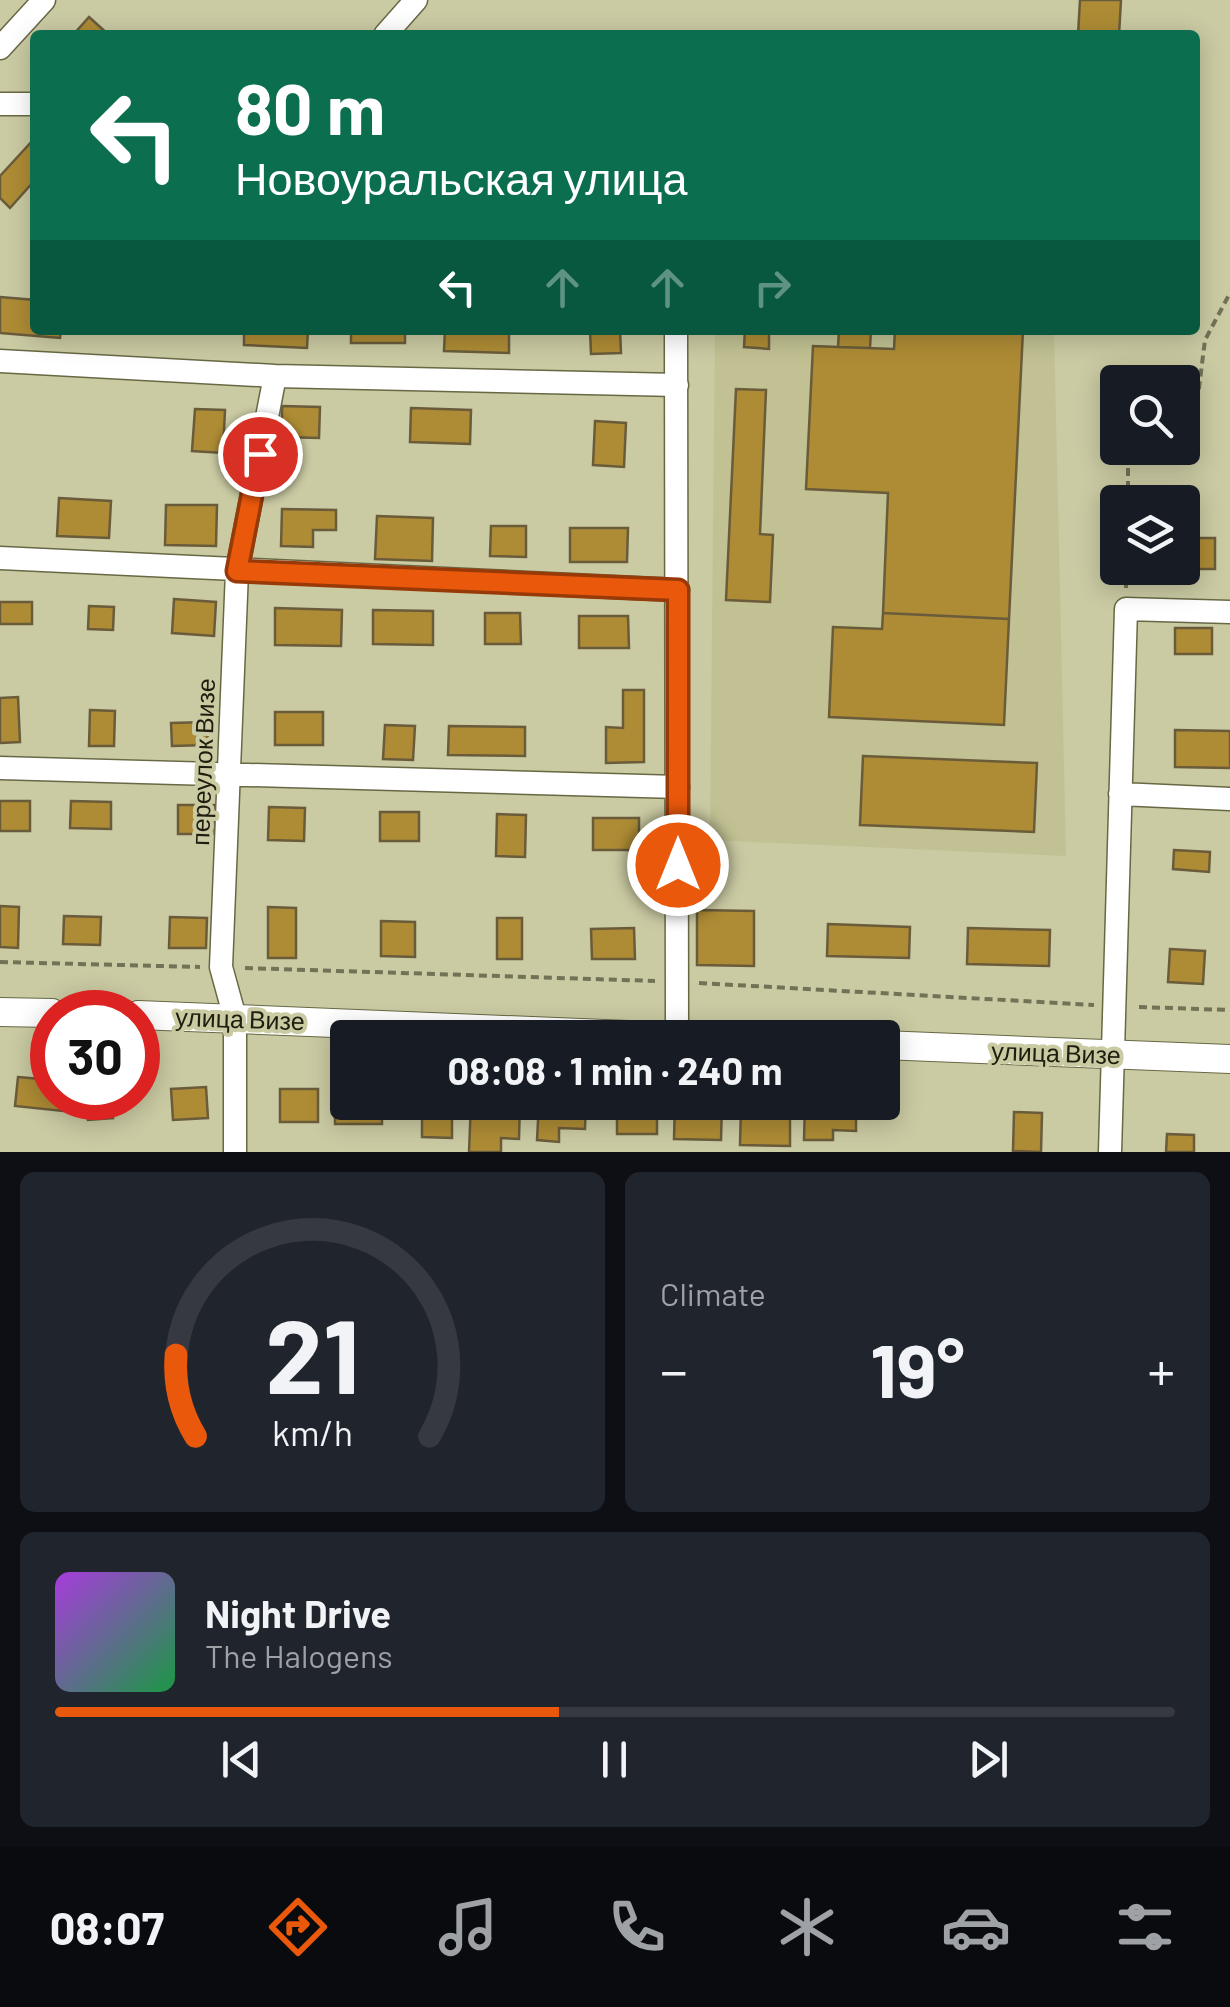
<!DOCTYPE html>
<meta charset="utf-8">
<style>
:root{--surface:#171b24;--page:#20242c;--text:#f1f3f6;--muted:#9ea1a6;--line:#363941;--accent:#ea580c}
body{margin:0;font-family:Barlow,sans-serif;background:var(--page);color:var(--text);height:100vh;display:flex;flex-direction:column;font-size:38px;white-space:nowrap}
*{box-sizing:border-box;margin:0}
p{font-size:32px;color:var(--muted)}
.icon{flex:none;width:55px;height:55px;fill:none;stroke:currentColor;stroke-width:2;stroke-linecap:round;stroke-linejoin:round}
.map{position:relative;height:1152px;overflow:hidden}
.side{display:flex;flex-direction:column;gap:20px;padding:20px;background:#0d0f14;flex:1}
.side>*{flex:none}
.top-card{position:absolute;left:30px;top:30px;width:1170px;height:305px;border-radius:10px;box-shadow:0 5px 25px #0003;background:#0b6e4f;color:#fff;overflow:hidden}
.buttons{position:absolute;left:1100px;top:365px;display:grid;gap:20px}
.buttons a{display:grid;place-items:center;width:100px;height:100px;border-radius:10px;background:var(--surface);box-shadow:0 5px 25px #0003;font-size:50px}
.speed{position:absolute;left:30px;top:990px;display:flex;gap:20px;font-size:50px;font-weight:700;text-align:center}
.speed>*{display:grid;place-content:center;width:130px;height:130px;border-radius:50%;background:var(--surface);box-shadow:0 5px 25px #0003;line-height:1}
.speed .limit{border:15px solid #d22;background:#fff;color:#111}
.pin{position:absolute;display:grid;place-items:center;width:85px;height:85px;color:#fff;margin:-42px;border:5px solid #fff;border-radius:50%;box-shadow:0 2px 10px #0007}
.me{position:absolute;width:110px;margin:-55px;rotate:0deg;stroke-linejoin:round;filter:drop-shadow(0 0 8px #0008)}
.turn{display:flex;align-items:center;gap:35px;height:210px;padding:0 40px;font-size:45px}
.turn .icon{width:130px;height:130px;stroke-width:2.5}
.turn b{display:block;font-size:70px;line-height:85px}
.lanes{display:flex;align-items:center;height:95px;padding:0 40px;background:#0003;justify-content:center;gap:50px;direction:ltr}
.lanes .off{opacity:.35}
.big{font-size:75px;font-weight:700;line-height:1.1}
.side .widget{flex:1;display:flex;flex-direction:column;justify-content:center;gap:15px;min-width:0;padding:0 35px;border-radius:15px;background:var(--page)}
.side .dial{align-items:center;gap:0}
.dial svg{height:260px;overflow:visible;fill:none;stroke:var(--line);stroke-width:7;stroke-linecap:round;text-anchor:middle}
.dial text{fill:var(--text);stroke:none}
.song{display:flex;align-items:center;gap:30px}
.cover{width:120px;height:120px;border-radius:15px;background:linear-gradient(135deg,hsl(280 70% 55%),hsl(140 70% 35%))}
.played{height:10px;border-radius:5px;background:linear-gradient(90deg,var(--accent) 45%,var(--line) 45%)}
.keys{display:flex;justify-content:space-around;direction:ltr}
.heat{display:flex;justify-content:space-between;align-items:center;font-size:55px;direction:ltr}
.side .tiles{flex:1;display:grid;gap:20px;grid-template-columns:1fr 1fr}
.widget:last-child{grid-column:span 2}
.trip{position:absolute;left:330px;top:1020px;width:570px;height:100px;border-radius:10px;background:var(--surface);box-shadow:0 5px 25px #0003;font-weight:700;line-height:100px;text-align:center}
.dock{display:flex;height:160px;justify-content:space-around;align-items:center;background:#090b0e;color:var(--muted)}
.dock .icon{width:70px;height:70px}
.dock .active{color:var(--accent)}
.dock b{font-size:45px;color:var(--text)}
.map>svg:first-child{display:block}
</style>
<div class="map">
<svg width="1230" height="1152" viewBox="0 0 1230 1152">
<rect width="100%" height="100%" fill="#cacaa3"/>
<path fill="#c1c193" d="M715 330H1054L1066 856 710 840Z"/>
<path fill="#ae8c35" stroke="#6a5c3b" stroke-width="2.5" d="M1080 0H1121L1119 35H1078Z
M89 17 109 35H73Z
M35 138V180L10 208 0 198V176Z
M0 297 35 300V330H61L60 338 0 333Z
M244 330H308L307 348 244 345Z
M351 330H405V343H351Z
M445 330H509V353L444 351Z
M590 330H620L621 353 591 354Z
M745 330H769V349L744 347Z
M839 330H871L870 348 838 347Z
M895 330H1023L1009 619 883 613 888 493 806 489 813 346 894 349Z
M736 389 766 390 760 534 773 535 770 602 726 600Z
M282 406 320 407 319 438 282 437Z
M411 408 471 410 470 444 410 442Z
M195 409 225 410 223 453 192 451Z
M595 421 626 423 624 467 593 465Z
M59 498 111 501 109 538 57 536Z
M166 505H217L216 546 165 545Z
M282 509 336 510V530H313V547L281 546Z
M377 516 433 518 432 561 375 559Z
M491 526H526V557L490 556Z
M570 528H628L627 562H570Z
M1182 538H1215V569H1176L1182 568Z
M174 599 216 602 214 636 172 633Z
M0 602H32V624H0Z
M89 606 114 607 113 630 88 629Z
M275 608 342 610 341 646 275 645Z
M373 610 433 611V645L373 644Z
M485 613H520L521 644H485Z
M883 613 1009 619 1004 725 829 717 833 627 882 629Z
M579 616H628L629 648H579Z
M1175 628H1212V654H1175Z
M623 690H644V762L606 763V727L623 728Z
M18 697 20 742 0 743V698Z
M90 710 115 711 114 746H89Z
M275 712H323V745H275Z
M207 722 208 745 172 746 171 723Z
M385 725 415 726 413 760 383 759Z
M449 726 525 727V756L448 755Z
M1175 730 1230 731V768L1175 767Z
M863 756 1037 763 1034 832 860 825Z
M0 801H30V831H0Z
M71 801 111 802V829L70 828Z
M178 805H215V834H178Z
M269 807 305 808 304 841 268 840Z
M380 812H419V841H380Z
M497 814 526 815 525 857 496 856Z
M593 818H639V850H593Z
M1174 850 1210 852 1209 872 1173 869Z
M0 906 19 907 18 948 0 947Z
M268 907 296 908V958H268Z
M697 910 754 911V966L697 965Z
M64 916 101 917 100 945 63 944Z
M170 917 207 918 206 948H169Z
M497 918H522V959H497Z
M381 921 415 922V957L381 956Z
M828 924 910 927 909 958 827 956Z
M634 928 635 959H592L591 929Z
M968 928 1050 930 1049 966 967 964Z
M1170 949 1205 951 1203 984 1168 982Z
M18 1077 52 1080V1098H74L72 1112 15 1106Z
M335 1079H348V1102H382V1124H335Z
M206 1087 208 1118 173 1120 171 1089Z
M280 1089H318V1122H280Z
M86 1098H111L113 1118 88 1120Z
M422 1102H452V1138L422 1137Z
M471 1102H520L519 1139 501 1138V1152H469Z
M539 1102H586L585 1129 559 1128V1142L537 1140Z
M617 1102H657V1134H617Z
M675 1102 722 1103 721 1140 674 1139Z
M805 1103 856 1104V1131L833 1130V1140H804Z
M741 1107 790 1108V1146L740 1145Z
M1014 1112 1042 1113 1041 1152 1013 1151Z
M1167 1134 1194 1135V1152H1166Z"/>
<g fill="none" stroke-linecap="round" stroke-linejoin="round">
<defs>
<path id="minor" d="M385 35 416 0
M0 48 44 0
M0 104H35
M676 330 677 1036
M0 361 275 376 677 385
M0 558 678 590
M0 768 678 787
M1120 794 1230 799
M235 1152V1018L221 967 237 571 275 376
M1110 1152 1126 609 1230 612"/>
<path id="tertiary" d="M0 1012 52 1013
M138 1015 703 1038
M882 1045 1230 1059"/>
</defs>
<use href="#minor" stroke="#686845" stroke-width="25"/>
<use href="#tertiary" stroke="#686845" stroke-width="30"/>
<path stroke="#727257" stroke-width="4" stroke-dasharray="8 5" stroke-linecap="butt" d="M1182 433 1194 428 1205 340 1230 293
M1128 502V458L1151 448
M1126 588 1127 568
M0 962 200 967
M245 968 655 981
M699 983 1094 1005
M1139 1007 1230 1010"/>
<use href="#minor" stroke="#fff" stroke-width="22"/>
<use href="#tertiary" stroke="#fff" stroke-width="28"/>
</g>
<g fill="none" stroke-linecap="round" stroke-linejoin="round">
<defs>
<path id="route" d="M260 454 237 571 678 590V865"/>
</defs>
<use href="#route" stroke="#983908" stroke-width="25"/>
<use href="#route" stroke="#ea580c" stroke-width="18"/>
</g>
<g text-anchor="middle" stroke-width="8" stroke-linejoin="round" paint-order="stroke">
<g font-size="25" fill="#1e1d0f" stroke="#cacaa3">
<text transform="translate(203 762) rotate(-88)" y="9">переулок Визе</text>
<text transform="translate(240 1019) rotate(2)" y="9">улица Визе</text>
<text transform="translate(1056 1053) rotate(2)" y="9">улица Визе</text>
</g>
</g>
</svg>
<div class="buttons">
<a><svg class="icon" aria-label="search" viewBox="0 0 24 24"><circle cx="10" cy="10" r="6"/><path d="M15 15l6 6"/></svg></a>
<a><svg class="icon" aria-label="layers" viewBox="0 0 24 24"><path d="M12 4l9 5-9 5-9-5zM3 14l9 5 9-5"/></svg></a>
</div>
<div class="speed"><div class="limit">30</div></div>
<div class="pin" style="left:260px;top:454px;background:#d93025"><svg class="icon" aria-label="arrive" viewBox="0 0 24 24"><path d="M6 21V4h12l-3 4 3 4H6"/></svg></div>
<svg class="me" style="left:678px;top:865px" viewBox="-20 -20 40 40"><circle r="17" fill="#ea580c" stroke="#fff" stroke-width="3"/><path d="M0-11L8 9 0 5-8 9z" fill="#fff"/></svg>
<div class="trip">08:08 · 1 min · 240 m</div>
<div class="top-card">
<div class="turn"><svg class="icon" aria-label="left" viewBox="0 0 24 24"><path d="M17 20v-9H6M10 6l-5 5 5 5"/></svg><div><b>80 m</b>Новоуральская улица</div></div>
<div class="lanes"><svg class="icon" aria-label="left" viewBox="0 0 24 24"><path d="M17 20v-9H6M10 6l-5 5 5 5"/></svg><svg class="icon off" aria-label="ahead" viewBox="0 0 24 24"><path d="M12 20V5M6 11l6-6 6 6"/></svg><svg class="icon off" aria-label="ahead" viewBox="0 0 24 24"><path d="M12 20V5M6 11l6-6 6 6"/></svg><svg class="icon off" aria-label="right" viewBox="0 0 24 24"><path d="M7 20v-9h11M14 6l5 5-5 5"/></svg></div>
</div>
</div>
<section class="side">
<div class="tiles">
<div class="widget dial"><svg viewBox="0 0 100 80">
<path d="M14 69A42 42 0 1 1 86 69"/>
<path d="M14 69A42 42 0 0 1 8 44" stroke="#ea580c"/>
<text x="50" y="56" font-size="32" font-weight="700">21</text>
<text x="50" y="72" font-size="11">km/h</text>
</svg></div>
<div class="widget"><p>Climate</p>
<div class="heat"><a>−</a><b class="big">19°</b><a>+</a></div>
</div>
<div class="widget">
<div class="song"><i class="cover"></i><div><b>Night Drive</b><p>The Halogens</p></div></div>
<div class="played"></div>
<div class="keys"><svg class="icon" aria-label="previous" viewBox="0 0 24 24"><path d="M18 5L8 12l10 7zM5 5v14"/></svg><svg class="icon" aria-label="pause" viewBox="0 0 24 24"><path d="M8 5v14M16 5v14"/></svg><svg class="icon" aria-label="next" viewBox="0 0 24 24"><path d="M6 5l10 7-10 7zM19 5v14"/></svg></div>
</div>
</div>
</section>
<nav class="dock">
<b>08:07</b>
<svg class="icon active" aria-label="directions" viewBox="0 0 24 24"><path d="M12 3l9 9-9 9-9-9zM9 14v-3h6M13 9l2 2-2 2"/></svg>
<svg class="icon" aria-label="music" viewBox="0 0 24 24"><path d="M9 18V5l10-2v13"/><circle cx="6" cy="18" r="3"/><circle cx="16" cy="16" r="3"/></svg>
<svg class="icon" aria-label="phone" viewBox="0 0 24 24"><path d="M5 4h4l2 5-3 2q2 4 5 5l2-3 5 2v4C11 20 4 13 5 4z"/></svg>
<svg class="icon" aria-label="climate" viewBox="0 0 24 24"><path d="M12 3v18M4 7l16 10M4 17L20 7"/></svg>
<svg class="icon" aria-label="car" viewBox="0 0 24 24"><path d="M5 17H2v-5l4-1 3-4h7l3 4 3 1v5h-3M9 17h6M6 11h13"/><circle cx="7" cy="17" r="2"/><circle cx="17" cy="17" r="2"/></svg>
<svg class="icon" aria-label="filters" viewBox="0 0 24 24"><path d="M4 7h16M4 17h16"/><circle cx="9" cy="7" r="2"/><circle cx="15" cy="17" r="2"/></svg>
</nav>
